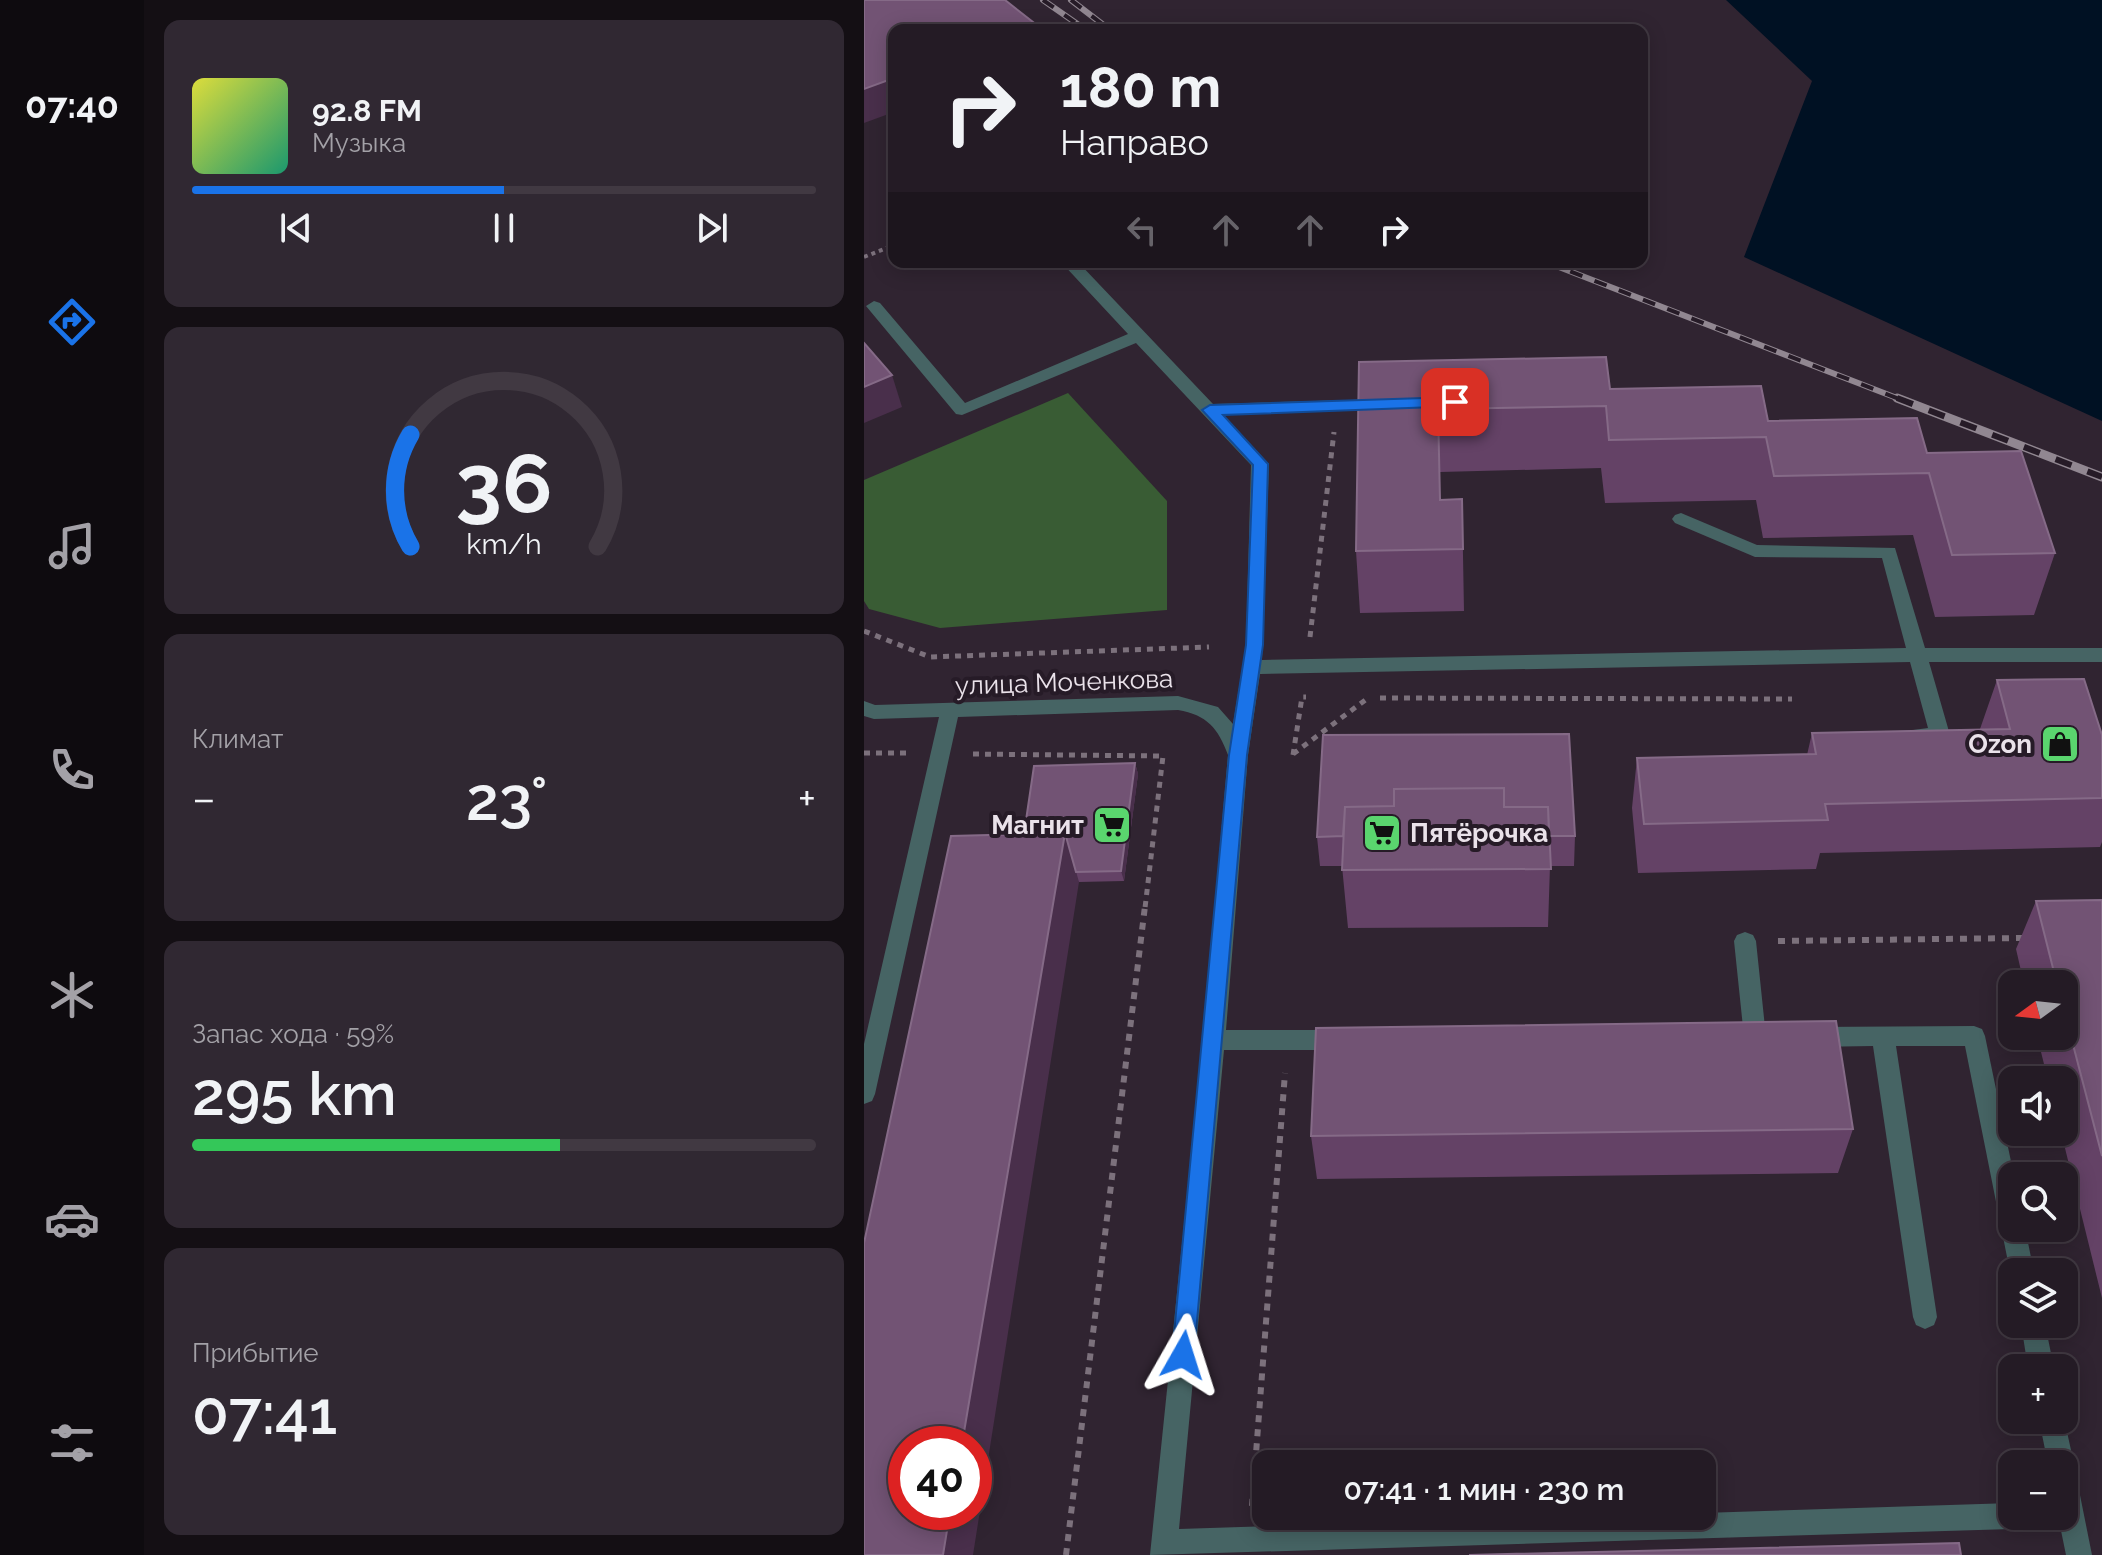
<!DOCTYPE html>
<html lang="ru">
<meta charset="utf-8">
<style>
:root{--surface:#241b25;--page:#302832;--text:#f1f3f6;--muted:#a3a1a7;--line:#413942;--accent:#1a73e8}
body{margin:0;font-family:Raleway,sans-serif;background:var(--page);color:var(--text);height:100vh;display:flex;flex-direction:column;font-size:30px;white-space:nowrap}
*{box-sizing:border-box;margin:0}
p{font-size:26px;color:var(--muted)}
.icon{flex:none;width:44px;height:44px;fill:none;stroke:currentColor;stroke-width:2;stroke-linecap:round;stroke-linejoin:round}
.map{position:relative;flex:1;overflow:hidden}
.drawer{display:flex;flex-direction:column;gap:20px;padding:20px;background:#140f14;width:720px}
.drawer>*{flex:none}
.hud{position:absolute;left:24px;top:24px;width:760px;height:244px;border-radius:16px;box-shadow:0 4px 20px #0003,0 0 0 2px var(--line);background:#241b25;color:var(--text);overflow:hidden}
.needle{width:52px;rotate:255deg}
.buttons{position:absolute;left:1134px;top:970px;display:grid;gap:16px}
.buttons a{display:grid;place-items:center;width:80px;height:80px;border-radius:16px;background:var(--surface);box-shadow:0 4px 20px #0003,0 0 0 2px var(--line);font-size:40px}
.speed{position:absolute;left:24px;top:1426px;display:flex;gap:16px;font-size:40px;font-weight:700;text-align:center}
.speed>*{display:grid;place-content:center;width:104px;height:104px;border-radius:50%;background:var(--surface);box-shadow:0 4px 20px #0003,0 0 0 2px var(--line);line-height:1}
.speed .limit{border:12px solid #d22;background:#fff;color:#111}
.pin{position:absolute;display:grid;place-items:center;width:68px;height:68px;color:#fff;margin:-34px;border-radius:16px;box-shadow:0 4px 12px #0006}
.me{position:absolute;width:88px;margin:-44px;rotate:6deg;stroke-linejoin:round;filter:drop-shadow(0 0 6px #0008)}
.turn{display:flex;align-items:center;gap:28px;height:168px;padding:0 40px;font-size:36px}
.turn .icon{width:104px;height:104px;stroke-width:2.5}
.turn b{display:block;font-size:56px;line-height:68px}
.lanes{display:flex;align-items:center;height:76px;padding:0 40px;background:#0003;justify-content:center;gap:40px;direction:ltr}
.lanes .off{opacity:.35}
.big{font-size:60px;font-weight:600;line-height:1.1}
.drawer .tile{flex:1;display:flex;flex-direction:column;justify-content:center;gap:12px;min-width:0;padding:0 28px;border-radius:16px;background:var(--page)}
.drawer .dial{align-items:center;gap:0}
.dial svg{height:208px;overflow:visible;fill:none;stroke:var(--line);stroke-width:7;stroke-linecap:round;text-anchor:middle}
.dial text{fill:var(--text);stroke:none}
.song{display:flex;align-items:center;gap:24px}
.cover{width:96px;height:96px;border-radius:12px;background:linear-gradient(135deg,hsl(60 70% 55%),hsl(160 70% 35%))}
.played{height:8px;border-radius:4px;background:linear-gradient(90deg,var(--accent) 50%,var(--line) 50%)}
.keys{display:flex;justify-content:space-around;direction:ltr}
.heat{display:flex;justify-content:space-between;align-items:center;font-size:44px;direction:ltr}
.charge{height:12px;border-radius:6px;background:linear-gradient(90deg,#34c759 59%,var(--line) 0)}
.trip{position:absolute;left:388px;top:1450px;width:464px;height:80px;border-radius:16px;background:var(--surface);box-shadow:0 4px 20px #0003,0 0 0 2px var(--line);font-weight:600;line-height:80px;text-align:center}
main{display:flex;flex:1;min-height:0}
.dock{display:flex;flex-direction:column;width:144px;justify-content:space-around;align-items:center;background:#0e0b0f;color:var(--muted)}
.dock .icon{width:56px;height:56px}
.dock .active{color:var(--accent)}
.dock b{font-size:36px;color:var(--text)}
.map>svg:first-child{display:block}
</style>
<main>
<nav class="dock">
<b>07:40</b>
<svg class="icon active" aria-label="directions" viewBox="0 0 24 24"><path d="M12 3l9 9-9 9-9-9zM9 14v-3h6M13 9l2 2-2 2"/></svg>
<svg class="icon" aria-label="music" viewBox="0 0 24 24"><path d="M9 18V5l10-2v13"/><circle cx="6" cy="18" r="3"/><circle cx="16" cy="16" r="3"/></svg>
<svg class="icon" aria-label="phone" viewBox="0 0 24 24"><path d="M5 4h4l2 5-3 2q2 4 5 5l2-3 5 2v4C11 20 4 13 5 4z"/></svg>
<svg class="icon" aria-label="climate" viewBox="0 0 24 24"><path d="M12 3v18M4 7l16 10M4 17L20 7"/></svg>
<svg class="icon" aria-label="car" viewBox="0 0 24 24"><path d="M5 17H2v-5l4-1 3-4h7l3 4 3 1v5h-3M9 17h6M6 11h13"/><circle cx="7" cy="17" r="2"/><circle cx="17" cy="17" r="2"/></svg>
<svg class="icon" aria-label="filters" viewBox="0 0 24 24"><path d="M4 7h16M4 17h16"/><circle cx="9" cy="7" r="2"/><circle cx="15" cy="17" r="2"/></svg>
</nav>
<section class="drawer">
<div class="tile">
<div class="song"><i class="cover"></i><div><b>92.8 FM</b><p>Музыка</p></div></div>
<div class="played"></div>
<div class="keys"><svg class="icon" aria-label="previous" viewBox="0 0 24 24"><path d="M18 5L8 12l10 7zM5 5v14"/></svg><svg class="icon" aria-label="pause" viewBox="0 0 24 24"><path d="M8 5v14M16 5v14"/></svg><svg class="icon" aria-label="next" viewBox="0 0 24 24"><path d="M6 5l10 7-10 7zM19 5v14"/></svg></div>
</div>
<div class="tile dial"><svg viewBox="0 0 100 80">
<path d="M14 69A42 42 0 1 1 86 69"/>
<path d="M14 69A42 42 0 0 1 14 26" stroke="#1a73e8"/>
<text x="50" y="56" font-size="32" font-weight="700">36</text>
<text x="50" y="72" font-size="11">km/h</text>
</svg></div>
<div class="tile"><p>Климат</p>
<div class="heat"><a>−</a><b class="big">23°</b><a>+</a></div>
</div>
<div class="tile"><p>Запас хода · 59%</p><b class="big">295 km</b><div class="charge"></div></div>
<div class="tile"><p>Прибытие</p><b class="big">07:41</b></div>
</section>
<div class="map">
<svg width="1238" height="1555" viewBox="0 0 1238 1555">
<rect width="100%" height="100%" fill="#302431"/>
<path fill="#395c34" d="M204 393 303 501V610L76 628 5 609 0 601V480Z"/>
<path fill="#001123" d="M862 0H1238V421L880 257 948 81Z"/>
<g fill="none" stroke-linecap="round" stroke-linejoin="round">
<path stroke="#7c717c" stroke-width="4" stroke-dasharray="4 4" stroke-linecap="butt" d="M0 257 30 245"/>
<path stroke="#7c717c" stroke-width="5" stroke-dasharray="6 6" stroke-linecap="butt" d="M0 631 66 657 345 647
M446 637 470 432
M516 698 928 699
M0 753H47
M109 754 299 756 281 908
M429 754 504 698
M429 755 438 697H442"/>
<path stroke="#7c717c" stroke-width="6" stroke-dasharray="7 7" stroke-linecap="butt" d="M914 941 1160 938
M388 1506 421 1073
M202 1555 281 906"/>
<path fill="#466464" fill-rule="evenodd" d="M197 262H214L349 404 522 399 530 404 522 409 359 415 405 464 398 660 1042 648 1018 558 891 557 811 523 808 519 811 515 817 513 893 545 1031 548 1061 648H1238V662H1065L1086 735 1083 740C1072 744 1060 744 1049 740L1046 735 1049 730 1064 728 1046 662 396 674 384 755 362 1030H476L484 1033 487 1040 484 1047 476 1050H360L315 1529 728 1516H838V1513L1148 1503V1516H1161L1157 1525 1148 1529 286 1555 339 1040 364 755C354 728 343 715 314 710L94 717 11 1094 8 1101 0 1104V1044L75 717 10 719 0 716V701L11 705 314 696 354 707 369 724 382 645 387 465 272 343 98 415 92 414 2 306 10 301 16 303 101 403 264 334Z
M881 932 889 935 892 941 902 1037 899 1044 891 1047 883 1044 880 1037 870 941 873 935Z
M1110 1026 1118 1029 1121 1036 1150 1176 1148 1228H1161L1170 1272H1148V1277L1146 1272 1101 1046H1032L1073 1317 1070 1325 1061 1329 1052 1325 1049 1317 1009 1046 948 1047 940 1044 937 1037 940 1030 948 1027Z
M1157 1324H1181L1190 1368H1164Z
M1200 1418 1210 1464 1208 1470 1213 1480 1228 1555H1202L1194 1516H1200V1464H1184L1175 1420Z"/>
<defs>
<path id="rail-far1" d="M179 0 222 30
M207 0 246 30
M682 262 1038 400"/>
<path id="rail" d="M1033 398 1238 477"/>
</defs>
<use href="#rail-far1" stroke="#918791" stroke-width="6"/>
<use href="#rail" stroke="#918791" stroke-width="9"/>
<use href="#rail-far1" stroke="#261b27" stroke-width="4" stroke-dasharray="13" stroke-linecap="butt"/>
<use href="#rail" stroke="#261b27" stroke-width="6" stroke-dasharray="17" stroke-linecap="butt"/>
</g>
<path fill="#644266" d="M495 362 746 389 1063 453 1191 553 1170 615 1071 617 1049 535 899 538 892 500 741 503 737 468 576 472V500L598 499 600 611 496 613 492 551Z
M1133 680 1238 735V842L1236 847 956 853 952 869 774 873 768 808 773 758 943 755 948 733 1116 729Z
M271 763 274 774 260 881 215 882 160 834Z
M711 836 710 866H686L684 927 484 928 478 866H456L453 837Z
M1238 900V1298L1197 1132H1200V1080H1184L1173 1036H1200V984H1160L1152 949 1172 901Z
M989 1129 974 1173 453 1179 447 1136Z"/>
<path fill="#492f4b" d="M30 78V112L0 123V89Z
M28 375 38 407 0 423V387Z
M271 763 274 774 260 881 257 871Z
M201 833 215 882 109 1555H79L86 1512H110V1444H98Z"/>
<path fill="#725374" stroke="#856a87" stroke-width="2" d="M0 0H141L174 26 163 30H30V78L0 89Z
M0 343 28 375 0 387Z
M742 357 746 389 897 386 904 421 1053 418 1063 453 1157 451 1191 553 1088 555 1065 473 910 476 902 437 745 440 742 406 574 409 576 500 598 499 599 549 492 551 495 362Z
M1220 679 1238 735V798L961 804 964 820 780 824 773 758 952 754 948 733 1146 729 1133 680Z
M705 734 711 836H685L684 807H640V788L530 789V806L481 807 479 836 453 837 459 735Z
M271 763 257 871 212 872 201 833 160 834 170 766Z
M640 788V807H684L687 869 478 870 481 807 530 806V789Z
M201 833 98 1444H42V1512H86L79 1555H0V1243L87 836Z
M1238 900V1156L1200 1010V984H1193L1172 901Z
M972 1021 989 1129 447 1136 452 1028Z
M1095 1543 1097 1555H605Z"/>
<path fill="#1a73e8" stroke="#114b97" stroke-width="2" d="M591 397 597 399V406L359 415 404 464 399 645 383 755 330 1355 327 1363 319 1366 311 1363 308 1355 365 755 382 645 389 465 338 410 346 405Z"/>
<defs>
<symbol id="shop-square" viewBox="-11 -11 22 22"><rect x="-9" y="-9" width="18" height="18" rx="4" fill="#5ad56e" stroke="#261b27"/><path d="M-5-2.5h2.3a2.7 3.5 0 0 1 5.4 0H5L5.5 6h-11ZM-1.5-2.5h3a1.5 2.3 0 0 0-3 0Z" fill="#111"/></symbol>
<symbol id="supermarket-square" viewBox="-11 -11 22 22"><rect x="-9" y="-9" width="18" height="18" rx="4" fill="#5ad56e" stroke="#261b27"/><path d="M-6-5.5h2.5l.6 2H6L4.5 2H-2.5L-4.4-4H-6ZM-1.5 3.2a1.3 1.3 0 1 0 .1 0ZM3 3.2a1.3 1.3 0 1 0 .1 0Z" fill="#111"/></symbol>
</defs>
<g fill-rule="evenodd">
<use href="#shop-square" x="1174" y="722" width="44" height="44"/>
<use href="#supermarket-square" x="226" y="803" width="44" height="44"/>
<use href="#supermarket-square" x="496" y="811" width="44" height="44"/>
</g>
<g text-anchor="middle" stroke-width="8" stroke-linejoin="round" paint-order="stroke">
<g font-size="26" fill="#eae2ea" stroke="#261b27">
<text transform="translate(200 682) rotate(-2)" y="9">улица Моченкова</text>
</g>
<g font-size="26" font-weight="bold" fill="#eae2ea" stroke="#261b27" text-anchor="end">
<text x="1168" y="753">Ozon</text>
<text x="220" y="834">Магнит</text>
<text x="546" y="842" text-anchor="start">Пятёрочка</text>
</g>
</g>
</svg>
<div class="buttons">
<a><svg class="needle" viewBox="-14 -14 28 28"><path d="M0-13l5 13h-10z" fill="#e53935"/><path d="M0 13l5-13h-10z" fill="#a3a1a7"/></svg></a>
<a><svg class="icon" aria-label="sound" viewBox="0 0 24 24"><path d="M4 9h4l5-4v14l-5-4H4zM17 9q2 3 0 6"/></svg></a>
<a><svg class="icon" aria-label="search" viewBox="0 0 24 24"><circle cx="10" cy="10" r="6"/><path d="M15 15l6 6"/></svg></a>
<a><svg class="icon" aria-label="layers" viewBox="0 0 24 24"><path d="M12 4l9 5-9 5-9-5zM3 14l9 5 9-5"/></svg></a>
<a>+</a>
<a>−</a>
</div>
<div class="speed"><div class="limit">40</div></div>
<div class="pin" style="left:591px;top:402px;background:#d93025"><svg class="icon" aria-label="arrive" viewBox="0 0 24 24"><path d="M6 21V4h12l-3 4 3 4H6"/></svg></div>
<svg class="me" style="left:319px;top:1355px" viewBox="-20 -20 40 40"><path d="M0-17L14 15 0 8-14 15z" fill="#1a73e8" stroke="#fff" stroke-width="4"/></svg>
<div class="trip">07:41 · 1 мин · 230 m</div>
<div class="hud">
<div class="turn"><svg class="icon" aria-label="right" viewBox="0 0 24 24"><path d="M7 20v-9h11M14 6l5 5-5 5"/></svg><div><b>180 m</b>Направо</div></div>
<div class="lanes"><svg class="icon off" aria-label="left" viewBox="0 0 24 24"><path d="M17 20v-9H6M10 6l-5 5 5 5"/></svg><svg class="icon off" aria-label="ahead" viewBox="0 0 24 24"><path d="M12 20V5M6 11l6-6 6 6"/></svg><svg class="icon off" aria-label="ahead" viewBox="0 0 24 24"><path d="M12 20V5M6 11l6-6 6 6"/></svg><svg class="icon" aria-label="right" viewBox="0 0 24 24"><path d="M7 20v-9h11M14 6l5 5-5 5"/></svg></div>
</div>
</div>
</main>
